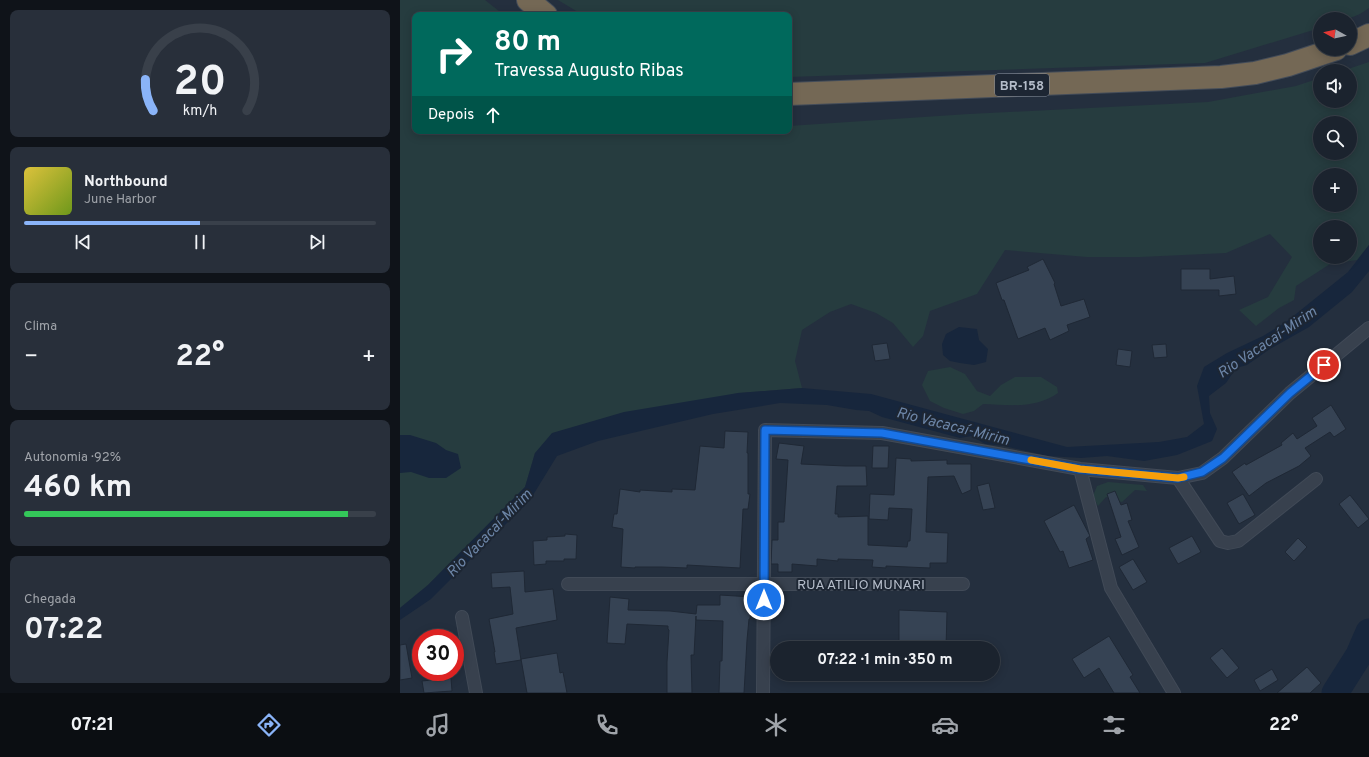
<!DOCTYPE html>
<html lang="pt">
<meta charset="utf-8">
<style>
:root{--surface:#1b232e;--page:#282f3a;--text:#f1f3f6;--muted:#a0a4aa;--line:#39404a;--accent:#8ab4f8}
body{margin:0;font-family:Overpass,sans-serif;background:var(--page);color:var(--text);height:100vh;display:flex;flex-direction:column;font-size:15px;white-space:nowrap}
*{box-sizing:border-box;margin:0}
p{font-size:13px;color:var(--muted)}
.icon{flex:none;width:22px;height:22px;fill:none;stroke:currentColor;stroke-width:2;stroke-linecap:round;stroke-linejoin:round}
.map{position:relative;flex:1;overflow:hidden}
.drawer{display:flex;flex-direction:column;gap:10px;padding:10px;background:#0f1319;width:400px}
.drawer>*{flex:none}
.guide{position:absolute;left:12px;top:12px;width:380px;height:122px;border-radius:8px;box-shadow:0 2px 10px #0003,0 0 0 1px var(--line);background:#00695c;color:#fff;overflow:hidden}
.needle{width:26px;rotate:278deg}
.tools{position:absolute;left:913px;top:12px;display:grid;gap:8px}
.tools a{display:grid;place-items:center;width:44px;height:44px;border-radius:50%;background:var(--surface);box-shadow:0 2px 10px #0003,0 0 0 1px var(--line);font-size:20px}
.speed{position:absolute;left:12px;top:629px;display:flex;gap:8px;font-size:20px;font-weight:700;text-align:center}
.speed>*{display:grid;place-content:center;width:52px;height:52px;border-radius:50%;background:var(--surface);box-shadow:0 2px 10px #0003,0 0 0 1px var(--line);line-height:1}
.speed .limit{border:6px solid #d22;background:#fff;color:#111}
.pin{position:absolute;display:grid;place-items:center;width:34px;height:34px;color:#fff;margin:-17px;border:2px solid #fff;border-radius:50%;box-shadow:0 1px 4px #0007}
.me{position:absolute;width:44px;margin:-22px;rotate:0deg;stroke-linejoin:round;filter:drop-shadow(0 0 3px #0008)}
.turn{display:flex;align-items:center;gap:14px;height:84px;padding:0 16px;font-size:18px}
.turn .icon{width:52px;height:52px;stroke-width:2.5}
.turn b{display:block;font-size:28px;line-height:34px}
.then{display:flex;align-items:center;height:38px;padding:0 16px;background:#0003;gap:8px;font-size:15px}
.big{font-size:30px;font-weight:700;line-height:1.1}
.drawer .widget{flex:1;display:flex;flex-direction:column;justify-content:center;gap:6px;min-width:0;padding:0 14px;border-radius:8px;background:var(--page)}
.drawer .dial{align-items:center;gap:0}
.dial svg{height:104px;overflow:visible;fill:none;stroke:var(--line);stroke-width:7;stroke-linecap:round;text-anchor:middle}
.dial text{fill:var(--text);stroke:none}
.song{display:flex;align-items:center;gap:12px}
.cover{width:48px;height:48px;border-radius:6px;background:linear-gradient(135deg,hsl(50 70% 55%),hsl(80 70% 35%))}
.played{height:4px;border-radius:2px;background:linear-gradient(90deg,var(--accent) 50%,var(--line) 50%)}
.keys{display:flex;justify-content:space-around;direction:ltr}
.heat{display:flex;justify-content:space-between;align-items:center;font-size:22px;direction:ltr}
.charge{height:6px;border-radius:3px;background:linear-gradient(90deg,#34c759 92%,var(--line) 0)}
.trip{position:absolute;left:370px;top:641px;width:230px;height:40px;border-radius:20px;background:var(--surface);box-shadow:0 2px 10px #0003,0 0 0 1px var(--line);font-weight:700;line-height:40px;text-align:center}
.tabs{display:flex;height:64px;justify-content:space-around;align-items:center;background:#0b0e12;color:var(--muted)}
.tabs .icon{width:28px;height:28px}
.tabs .current{color:var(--accent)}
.tabs b{font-size:18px;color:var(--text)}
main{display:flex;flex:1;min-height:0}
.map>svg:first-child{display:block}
</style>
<main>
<section class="drawer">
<div class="widget dial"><svg viewBox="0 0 100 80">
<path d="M14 69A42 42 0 1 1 86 69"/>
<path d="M14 69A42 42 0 0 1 8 45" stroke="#8ab4f8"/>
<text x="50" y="56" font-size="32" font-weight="700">20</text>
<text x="50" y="72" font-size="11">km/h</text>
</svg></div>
<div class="widget">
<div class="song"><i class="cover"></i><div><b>Northbound</b><p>June Harbor</p></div></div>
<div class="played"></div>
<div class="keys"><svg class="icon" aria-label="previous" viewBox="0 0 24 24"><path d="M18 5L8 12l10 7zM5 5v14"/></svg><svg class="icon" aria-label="pause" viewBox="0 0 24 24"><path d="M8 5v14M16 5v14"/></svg><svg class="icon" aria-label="next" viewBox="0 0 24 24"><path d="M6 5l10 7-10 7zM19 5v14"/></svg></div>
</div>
<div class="widget"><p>Clima</p>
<div class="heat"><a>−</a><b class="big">22°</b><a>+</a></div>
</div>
<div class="widget"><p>Autonomia · 92%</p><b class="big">460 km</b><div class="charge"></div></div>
<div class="widget"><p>Chegada</p><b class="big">07:22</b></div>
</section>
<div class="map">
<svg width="969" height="693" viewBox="0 0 969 693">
<rect width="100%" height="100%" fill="#242f3e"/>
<path fill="#263c3f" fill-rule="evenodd" d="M0 0H85L104 15H15V131H389V126L569 114 808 102 896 86 920 78V101H950V71H942L969 62V245L957 260 930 264 896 286 894 300 879 308 856 326 839 310 868 297 892 257 870 234 826 253 740 257H687L605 250 577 294 530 311 523 336 513 347 493 323 476 313 451 304 430 312 402 330 395 361 402 388 338 393 135 453 125 487 28 585 0 608ZM920 123H950V153H920ZM920 175H950V205H920ZM920 227H950V257H920Z
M158 0H969V8C950 22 942 19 920 19V28L805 63 389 77V15H183Z
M550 367 565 374 577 391 590 396 601 385 615 377H641L657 387 658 393C635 409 609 405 583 404L574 411 563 414 544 408 530 401 522 385 528 371Z
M708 482 743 485 747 491 735 490 722 502 706 497 698 506 693 496 697 486Z"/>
<path fill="#17263c" d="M969 245V271L952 292 909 327 870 349 847 365 836 368 826 383 809 396 810 413 817 429 812 441 777 455 744 461 707 456 681 458 648 456 604 446 585 444 572 436 560 438 482 417 469 411 456 410 427 405 380 403 313 414 198 441 157 456 130 500 31 599 0 620V608L28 585 125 487 135 453 152 433 224 412 338 393 402 388 471 394 667 447 759 442 787 437 804 424 797 386 804 367 827 353 863 336 886 322 948 272Z
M559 327 577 329 579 340 588 349 586 362 574 365 560 363 550 361 543 355 542 344 546 334Z
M0 435H10L36 443 46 450 58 454 61 468 46 478H29L11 472 0 473Z"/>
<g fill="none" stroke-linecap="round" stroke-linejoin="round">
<path stroke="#17263c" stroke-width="27" d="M935 693 959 655 969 632"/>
</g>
<path fill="#364354" stroke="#1f2835" d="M643 259 655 283 654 284 661 306 684 299 690 317 667 325 669 331 650 340 645 328 618 339 604 300H602L596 283 629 270 627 267Z
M781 269H810V279L834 276 836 294 819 296V290H781Z
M487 343 490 359 475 361 472 345Z
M766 344 767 357 754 358 752 345Z
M718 349 732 351 730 367 716 365Z
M931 405 946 429 934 437 930 432 905 448 911 456 899 466 866 483 849 496 832 472 845 463 846 465 882 445 881 443 893 433 897 439 917 426 912 418Z
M325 431 348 432 347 453H348V494H350L348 509H343L340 568 287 565V568L262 567H235V568L221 567 223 529 212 527 214 514H217L220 489 240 492V490L272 492V489L295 490 300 446 324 448Z
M379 443 404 446 401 464 445 466H466L467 486H437L435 514H438V517L468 516V545L507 547 508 541H510L512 509 489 508 488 520 469 519 470 494 494 495 496 458 511 459V461L547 460V464H571V490L562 494 554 476 528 477 526 532 548 533 547 563H530V568L486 566V568L472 567 473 560 438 559V561L417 559V566L392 564V572H378V564H371L372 540H378V522H384L388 460 376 459Z
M473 446H489L488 468H472Z
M589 483 595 508 583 510 577 486Z
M715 491 721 505 727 503 732 520 728 521 739 547 722 555 715 539 721 537 707 494Z
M843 494 855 515 839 524 827 503Z
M950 495 969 519 958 528 939 504Z
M674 505 689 534 690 536 686 539 693 560 669 568 663 551 660 552 644 521Z
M165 534 177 535 176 559H164V561H146V564L134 565 133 541 147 540V537L165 536Z
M792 536 801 552 778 564 769 548Z
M898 538 907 547 894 561 885 552Z
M733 559 747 582 733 590 719 567Z
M124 571 125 592 153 589 157 620 116 628 121 660 96 664 94 652H95L89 619 113 614 110 587 92 588 91 573Z
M320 595 352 597 350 619H349L347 640 344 693H319L320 661H322L323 621 296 620V616L294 655H291L292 693H267V662L269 630 268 629V626L227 624 225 644 207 643 210 597 229 599 228 610 270 611 296 614 297 605H320Z
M499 610 547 612 546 648H499Z
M709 636 733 675 730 677 740 693H714L699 668 684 678 672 659Z
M6 644 12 678 0 680V645Z
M822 648 839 668 827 678 810 658Z
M157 653 160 673 163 672 167 693H127L121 659Z
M907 667 921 683 910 693H877Z
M872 669 878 680 860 691 854 680Z
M51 678 52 691 24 693 22 681Z"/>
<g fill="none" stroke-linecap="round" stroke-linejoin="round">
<defs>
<path id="street" d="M680 469 711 588 774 693
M778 478 820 541 828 543 838 541 916 479
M168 584H563
M62 617 76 693
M363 693 365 430 482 433 680 469 778 478 802 473 823 458 890 393 969 328"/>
<path id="highway" d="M128 0 146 15
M950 44 969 35
M389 94 821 77 855 73 888 65 936 49"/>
</defs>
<use href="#street" stroke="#414a57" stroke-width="14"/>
<use href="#highway" stroke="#434c59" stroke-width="24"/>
<use href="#street" stroke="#38414e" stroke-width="12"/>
<use href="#highway" stroke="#746855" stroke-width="22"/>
</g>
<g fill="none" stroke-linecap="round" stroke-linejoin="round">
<defs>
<path id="route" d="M364 600 365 430 482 433 680 469 778 478 802 472 823 458 890 393 924 365"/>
</defs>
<use href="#route" stroke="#114b97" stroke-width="10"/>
<use href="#route" stroke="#1a73e8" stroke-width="7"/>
<path stroke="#f59e0b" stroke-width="7" d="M631 460 680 469 778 478 784 477"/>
</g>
<g text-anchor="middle" stroke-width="4" stroke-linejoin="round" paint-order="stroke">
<rect fill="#1d2633" stroke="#878f9c" stroke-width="1" x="595" y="74" width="54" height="22" rx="3"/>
<g font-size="13" font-weight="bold" fill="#b4bcc9">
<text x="622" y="90">BR-158</text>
</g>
<g font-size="14" fill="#b4bcc9" stroke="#1d2633">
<text x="461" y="589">RUA ATILIO MUNARI</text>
</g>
<g font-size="15" font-style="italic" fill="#6d86a8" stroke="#1d2633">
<text transform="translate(867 342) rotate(-34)" y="5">Rio Vacacaí-Mirim</text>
<text transform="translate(553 426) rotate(14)" y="5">Rio Vacacaí-Mirim</text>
<text transform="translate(89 533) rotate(-46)" y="5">Rio Vacacaí-Mirim</text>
</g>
</g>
</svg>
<div class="tools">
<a><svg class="needle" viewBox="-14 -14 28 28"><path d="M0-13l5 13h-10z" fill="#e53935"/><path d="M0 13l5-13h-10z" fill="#a0a4aa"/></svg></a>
<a><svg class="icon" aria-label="sound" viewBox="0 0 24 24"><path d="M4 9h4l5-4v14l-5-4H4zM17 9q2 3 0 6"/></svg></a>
<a><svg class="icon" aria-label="search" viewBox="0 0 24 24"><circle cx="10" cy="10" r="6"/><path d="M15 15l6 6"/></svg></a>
<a>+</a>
<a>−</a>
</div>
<div class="speed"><div class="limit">30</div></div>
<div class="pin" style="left:924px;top:365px;background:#d93025"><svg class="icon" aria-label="arrive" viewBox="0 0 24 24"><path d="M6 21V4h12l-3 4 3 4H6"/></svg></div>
<svg class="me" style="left:364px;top:600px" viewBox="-20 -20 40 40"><circle r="17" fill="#1a73e8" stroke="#fff" stroke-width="3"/><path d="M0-11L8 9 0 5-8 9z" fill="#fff"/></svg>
<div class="trip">07:22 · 1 min · 350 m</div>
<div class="guide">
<div class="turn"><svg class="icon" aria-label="right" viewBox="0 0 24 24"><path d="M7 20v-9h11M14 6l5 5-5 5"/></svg><div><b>80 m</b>Travessa Augusto Ribas</div></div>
<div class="then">Depois<svg class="icon" aria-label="ahead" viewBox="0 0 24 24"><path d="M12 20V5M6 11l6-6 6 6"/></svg></div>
</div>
</div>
</main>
<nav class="tabs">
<b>07:21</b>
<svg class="icon current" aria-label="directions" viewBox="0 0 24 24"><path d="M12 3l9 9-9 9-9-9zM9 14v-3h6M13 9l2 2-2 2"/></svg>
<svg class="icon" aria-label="music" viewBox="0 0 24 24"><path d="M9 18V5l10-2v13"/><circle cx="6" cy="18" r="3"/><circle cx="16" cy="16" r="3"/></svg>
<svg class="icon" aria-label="phone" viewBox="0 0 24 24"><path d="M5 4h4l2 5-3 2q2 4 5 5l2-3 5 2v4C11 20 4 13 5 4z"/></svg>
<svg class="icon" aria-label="climate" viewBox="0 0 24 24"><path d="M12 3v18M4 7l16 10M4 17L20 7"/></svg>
<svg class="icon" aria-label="car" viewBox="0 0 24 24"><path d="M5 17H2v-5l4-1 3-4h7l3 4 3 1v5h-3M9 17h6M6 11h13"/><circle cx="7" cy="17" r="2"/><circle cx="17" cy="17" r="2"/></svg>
<svg class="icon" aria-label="filters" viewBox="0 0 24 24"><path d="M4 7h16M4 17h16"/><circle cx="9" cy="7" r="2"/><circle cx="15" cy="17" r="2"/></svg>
<b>22°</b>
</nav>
